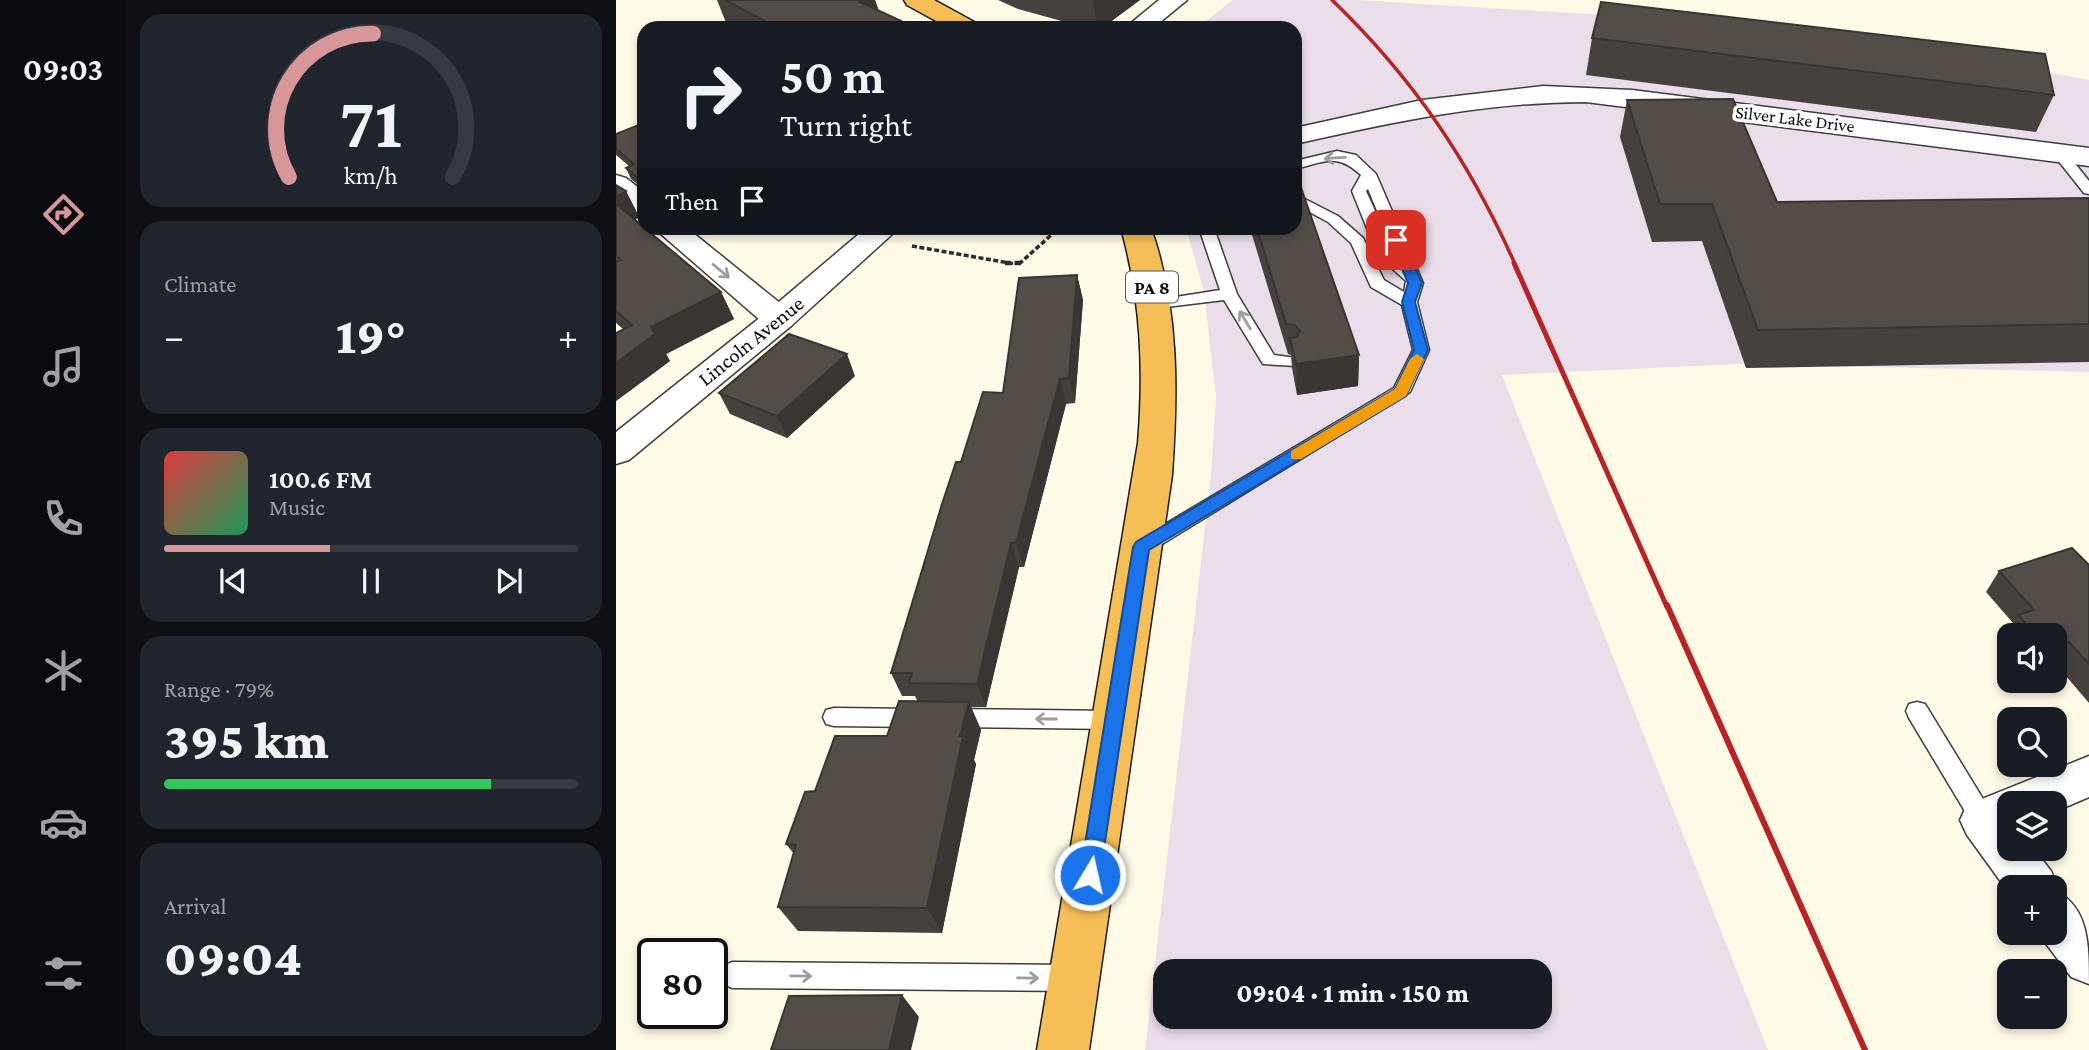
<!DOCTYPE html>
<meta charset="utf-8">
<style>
:root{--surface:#171b24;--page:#20242c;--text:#f1f3f6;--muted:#9ea1a6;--line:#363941;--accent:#d79698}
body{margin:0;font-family:"Crimson Pro",serif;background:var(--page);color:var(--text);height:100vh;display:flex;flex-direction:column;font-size:26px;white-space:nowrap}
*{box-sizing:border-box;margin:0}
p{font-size:23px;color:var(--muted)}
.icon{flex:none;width:38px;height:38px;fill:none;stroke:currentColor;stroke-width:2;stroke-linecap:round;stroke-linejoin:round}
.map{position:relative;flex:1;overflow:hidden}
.side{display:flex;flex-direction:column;gap:14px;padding:14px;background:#0d0f14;width:490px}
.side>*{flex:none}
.top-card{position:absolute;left:21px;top:21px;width:665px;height:214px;border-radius:21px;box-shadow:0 4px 10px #0003;background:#171b24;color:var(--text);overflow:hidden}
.fabs{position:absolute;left:1381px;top:623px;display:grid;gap:14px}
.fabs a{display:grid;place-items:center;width:70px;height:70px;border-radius:14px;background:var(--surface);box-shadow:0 4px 10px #0003;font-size:35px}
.speed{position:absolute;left:21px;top:938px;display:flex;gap:14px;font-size:35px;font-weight:700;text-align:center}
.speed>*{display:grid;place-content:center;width:91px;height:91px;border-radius:50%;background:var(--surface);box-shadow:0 4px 10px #0003;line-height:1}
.speed .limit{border:4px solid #111;border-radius:10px;background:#fff;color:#111}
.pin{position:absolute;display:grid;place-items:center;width:60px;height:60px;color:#fff;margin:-30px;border-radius:14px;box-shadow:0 4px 10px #0006}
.me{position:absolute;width:77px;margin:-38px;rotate:9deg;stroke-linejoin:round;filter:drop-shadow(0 0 5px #0008)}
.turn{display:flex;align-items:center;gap:24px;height:147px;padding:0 28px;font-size:32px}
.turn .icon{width:91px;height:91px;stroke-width:2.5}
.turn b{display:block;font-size:49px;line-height:60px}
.then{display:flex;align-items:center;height:66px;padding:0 28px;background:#0003;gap:14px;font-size:26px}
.big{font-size:52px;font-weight:800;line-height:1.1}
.side .card{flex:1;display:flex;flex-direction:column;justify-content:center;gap:10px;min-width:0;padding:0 24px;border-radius:21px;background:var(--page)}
.side .dial{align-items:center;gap:0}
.dial svg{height:182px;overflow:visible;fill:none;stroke:var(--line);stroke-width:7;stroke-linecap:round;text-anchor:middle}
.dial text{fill:var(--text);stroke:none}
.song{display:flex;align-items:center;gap:21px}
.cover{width:84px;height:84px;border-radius:10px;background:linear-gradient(135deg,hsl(0 70% 55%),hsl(150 70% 35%))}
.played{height:7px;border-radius:4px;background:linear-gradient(90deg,var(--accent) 40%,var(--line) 40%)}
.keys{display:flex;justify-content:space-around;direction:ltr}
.heat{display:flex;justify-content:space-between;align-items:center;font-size:38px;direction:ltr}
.charge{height:10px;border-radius:5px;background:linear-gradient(90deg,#34c759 79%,var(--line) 0)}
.trip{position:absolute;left:537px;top:959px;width:399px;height:70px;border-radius:21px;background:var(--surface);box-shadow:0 4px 10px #0003;font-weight:800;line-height:70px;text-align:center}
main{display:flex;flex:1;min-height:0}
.tabs{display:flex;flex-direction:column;width:126px;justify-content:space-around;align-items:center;background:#090b0e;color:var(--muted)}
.tabs .icon{width:49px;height:49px}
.tabs .selected{color:var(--accent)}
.tabs b{font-size:32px;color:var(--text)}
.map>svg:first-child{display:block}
</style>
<main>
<nav class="tabs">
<b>09:03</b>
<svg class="icon selected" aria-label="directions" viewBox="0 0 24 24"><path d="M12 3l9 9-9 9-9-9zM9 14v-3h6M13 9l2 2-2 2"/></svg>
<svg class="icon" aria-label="music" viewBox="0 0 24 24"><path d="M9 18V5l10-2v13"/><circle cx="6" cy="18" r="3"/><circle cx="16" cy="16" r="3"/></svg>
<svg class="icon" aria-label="phone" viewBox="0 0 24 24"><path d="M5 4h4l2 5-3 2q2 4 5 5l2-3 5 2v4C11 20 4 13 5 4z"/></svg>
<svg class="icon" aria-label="climate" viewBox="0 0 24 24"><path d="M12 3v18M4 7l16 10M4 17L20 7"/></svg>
<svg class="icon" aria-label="car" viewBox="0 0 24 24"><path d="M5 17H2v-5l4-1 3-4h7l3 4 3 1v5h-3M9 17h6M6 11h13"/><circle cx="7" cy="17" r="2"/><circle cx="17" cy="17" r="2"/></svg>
<svg class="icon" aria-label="filters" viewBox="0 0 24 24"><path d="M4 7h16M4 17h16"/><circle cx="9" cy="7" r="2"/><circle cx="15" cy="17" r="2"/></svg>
</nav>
<section class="side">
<div class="card dial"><svg viewBox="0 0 100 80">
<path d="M14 69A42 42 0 1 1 86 69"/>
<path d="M14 69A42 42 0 0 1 51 6" stroke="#d79698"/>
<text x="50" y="56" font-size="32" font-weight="700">71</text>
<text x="50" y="72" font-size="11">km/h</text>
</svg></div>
<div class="card"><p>Climate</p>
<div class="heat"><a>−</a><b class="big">19°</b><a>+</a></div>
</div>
<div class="card">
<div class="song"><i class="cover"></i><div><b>100.6 FM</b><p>Music</p></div></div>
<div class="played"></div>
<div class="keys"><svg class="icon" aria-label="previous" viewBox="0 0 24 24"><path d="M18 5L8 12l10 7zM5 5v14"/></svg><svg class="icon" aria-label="pause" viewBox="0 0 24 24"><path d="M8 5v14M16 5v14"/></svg><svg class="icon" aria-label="next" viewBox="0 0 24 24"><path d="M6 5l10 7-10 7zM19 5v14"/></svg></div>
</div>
<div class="card"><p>Range · 79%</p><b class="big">395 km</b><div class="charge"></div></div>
<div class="card"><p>Arrival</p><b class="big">09:04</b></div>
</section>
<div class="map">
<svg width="1473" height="1050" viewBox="0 0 1473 1050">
<rect width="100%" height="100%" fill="#fffbe7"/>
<path fill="#e9deea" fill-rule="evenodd" d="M616 0H743L1186 27 1473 80V372L1124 364 886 375 1152 1050H529L595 474 600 397 588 292 570 228H679V28H582ZM550 971H924V1017H550Z"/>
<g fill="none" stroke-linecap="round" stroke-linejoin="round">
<defs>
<path id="service" d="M1444 150 1449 151 1473 181V194L1468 193 1437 154Z
M721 151 740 155 760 174 807 283 801 302 813 350 794 392 533 552H519L516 547 519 542 778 388 797 350 786 305 755 287 735 243 712 222 679 204V194L722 216 747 238 768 280 788 292 790 281 762 256 736 191 745 175C720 152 709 162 679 169V161ZM752 189 780 257 750 191Z
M583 228H598L621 294 658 355 680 358 683 362 680 366 647 364 608 300 534 309V301L604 290Z
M1301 702 1309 704 1375 812 1379 820 1375 828 1367 831 1359 828 1293 718 1290 711 1293 704Z
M218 708 301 709 309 711 312 718 309 725 301 727 218 726 210 724 207 717 210 710Z
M335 709 498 711 506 713 509 720 506 727 498 729 335 727 327 725 324 718 327 711Z
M116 962 458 965 467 969 471 978 467 987 458 991 116 988 107 984 103 975 107 966Z"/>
<path id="minor" d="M927 86 1016 90 1473 148V166L970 102C870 102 776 122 679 144V128L806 100Z
M0 175 10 178 28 192V216L17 213 0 199Z
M38 228H71L175 312 179 319 175 326 163 330 151 326Z
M1473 756V797L1438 812V803H1393V849H1418L1435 871 1442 887 1440 891C1473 908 1473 945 1473 984L1455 977 1422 933H1438V887H1393V893L1351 835 1344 820 1351 805Z"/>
<path id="tertiary" d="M543 0H571L537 28H509Z
M250 228H283L175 326 13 460 0 464V432L151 312Z"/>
<path id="trunk" d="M288 0H318L360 23 363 28H333L291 5Z
M505 228H535C563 308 562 391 556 475L473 1050H421L522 443C528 369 525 300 505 228Z"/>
</defs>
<use href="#service" stroke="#3d3d3d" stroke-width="3"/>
<use href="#minor" stroke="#3d3d3d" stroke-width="3"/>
<use href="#tertiary" stroke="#3d3d3d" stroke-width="3"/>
<use href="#trunk" stroke="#1b1b1b" stroke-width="3"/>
<path stroke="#2c2c2c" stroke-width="3.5" stroke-dasharray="5 2.5" stroke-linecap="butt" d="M296 246 399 264
M403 264 443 228"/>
<path stroke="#2c2c2c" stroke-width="4.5" stroke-dasharray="6 3.5" stroke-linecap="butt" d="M389 263H405"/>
<use href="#service" fill="#fff" fill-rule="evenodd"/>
<use href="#minor" fill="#fff" fill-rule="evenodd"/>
<use href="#tertiary" fill="#fff" fill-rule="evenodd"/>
<use href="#trunk" fill="#f6be57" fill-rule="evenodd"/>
<path stroke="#b82425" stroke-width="3.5" d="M716 0C798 79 853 161 899 264"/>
<path stroke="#b82425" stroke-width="5" d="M898 263 1051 607"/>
<path stroke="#b82425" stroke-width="6" d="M1051 605 1249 1050"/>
</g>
<path fill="#47413d" d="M101 0H259L263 11 300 28H112Z
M382 0H524L486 28H471L402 9Z
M976 38 1438 95 1420 132 970 75Z
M1011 100 1161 202 1473 198V362L1130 368 1086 241 1036 242 1004 137Z
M28 126V209L25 203V187L15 179 10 168 13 166 0 155V134Z
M0 185 10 191 23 217 19 220 105 292 118 319 50 354 54 361 0 401V333L7 329 0 323Z
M634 228H679L743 355 742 386 681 395 676 368 675 355 672 354Z
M461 275 467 300 459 403 450 404 408 567H403L370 707H355L365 730 358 760 360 764 326 933 182 931 162 907 178 854 170 844 199 791 271 736 302 702 299 696H286L275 673 345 462 387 393Z
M239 376 171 438 114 414 103 393Z
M1473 565V703L1438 662V635H1393V641L1388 636 1397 623 1370 592 1383 571Z"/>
<path fill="#3a3532" d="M248 0H259L268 28 244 2Z
M477 0H524L486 28H481Z
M10 191 23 217 10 226 0 208V197Z
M461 275 467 300 459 403 453 378Z
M105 292 118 319 50 354 54 361 0 401V363L35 327Z
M231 354 239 376 171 438 161 416Z
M743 355 742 386 681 395 680 364Z
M444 379 450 404 408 567 400 543Z
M395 543 403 567 370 707 361 684Z
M1453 642 1438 661V647Z
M353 702 365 730 358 760 360 764 326 933 311 908 344 736Z
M286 995 303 1017 295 1050H273Z"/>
<path fill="#534c47" stroke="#3a3532" stroke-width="2" d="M109 0H248L244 2 300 28H162Z
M985 2 1429 54 1438 95 976 38Z
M1117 99 1161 202 1473 198V324L1142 330 1096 204H1044L1011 100Z
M25 124 28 126V202L25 203V181L10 168 18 164 0 149V134Z
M679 177 682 179 743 355 680 364 674 338 681 337 684 331 679 325 670 324 641 228H679Z
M0 185 10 191 0 197Z
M0 204 105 292 35 327 39 334 0 363V333L16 325 0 311V262L5 260 0 256Z
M461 275 453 378 444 379 400 543H395L361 684 293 683 296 673H275L326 504 340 462H345L367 392 387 393 403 278Z
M173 334 231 354 161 416 103 393Z
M1456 548 1473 565V664L1453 642 1438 647V635H1420L1402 615 1418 610 1383 571Z
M283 701 353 702 344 736H347L311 908 162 907 180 845 170 844 189 792 199 791 219 736H271Z
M286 995 273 1050H155L173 996Z"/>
<defs><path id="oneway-shaft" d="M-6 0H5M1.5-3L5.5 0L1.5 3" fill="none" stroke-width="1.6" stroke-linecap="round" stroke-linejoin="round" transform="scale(1.75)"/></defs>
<g stroke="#9d9d9d">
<use href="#oneway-shaft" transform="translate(719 158) rotate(177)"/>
<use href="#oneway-shaft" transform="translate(105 271) rotate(40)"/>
<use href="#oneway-shaft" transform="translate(629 320) rotate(-121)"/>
<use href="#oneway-shaft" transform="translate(430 719) rotate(-180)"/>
<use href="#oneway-shaft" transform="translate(185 976) rotate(1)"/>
<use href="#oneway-shaft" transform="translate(412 978) rotate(1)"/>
</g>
<path fill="#1a73e8" stroke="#114b97" stroke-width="2" d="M776 237 787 240 806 283 799 302 812 350 790 396 533 550 484 875 481 881 474 884 467 881 464 875 517 547 520 542 779 389 798 350 786 302 792 283 774 240Z"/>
<path fill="#f59e0b" d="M801 354 808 359 790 396 685 459H675V451L779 389 794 359Z"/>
<g text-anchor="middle" stroke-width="7" stroke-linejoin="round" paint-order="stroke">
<g font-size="18" fill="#0a0a0a" stroke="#fff">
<text transform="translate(1179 119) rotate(7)" y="6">Silver Lake Drive</text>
</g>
<rect fill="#fff" stroke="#545454" stroke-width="2" x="510" y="271.5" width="52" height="31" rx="5"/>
<g font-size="19" font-weight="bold" fill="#0a0a0a">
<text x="536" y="294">PA 8</text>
</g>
<g font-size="21" fill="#0a0a0a" stroke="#fff">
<text transform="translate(135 341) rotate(-39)" y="7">Lincoln Avenue</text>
</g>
</g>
</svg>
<div class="fabs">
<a><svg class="icon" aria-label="sound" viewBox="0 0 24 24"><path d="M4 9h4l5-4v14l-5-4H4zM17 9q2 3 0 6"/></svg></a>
<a><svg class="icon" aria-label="search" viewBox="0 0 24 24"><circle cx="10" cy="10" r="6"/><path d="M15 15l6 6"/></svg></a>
<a><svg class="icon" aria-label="layers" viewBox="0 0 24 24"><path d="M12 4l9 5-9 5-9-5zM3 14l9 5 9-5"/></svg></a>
<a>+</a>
<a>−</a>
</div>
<div class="speed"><div class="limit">80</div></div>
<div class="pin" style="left:780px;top:240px;background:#d93025"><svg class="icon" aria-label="arrive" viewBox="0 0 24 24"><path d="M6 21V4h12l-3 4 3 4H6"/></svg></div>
<svg class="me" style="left:474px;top:875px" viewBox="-20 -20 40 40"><circle r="17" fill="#1a73e8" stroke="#fff" stroke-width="3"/><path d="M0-11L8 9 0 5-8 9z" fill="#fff"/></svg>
<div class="trip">09:04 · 1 min · 150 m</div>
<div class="top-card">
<div class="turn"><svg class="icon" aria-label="right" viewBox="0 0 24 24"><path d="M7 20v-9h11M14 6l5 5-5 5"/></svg><div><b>50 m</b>Turn right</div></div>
<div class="then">Then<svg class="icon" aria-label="arrive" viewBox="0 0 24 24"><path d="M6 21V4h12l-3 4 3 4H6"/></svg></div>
</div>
</div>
</main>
